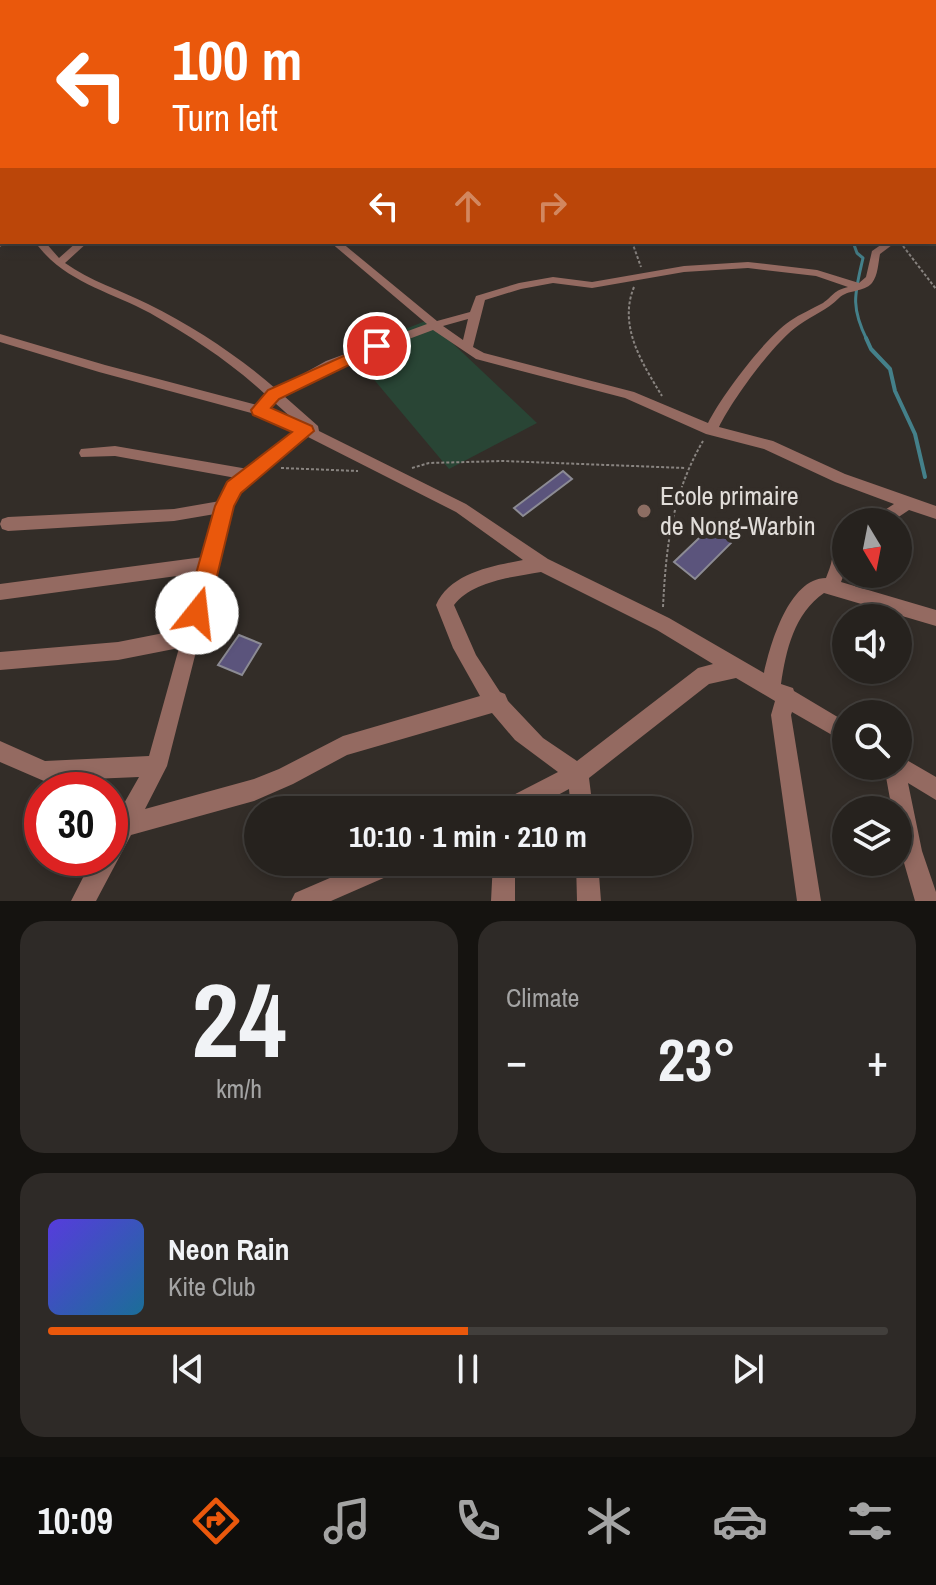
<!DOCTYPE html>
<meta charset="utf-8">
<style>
:root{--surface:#26221e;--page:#2e2a27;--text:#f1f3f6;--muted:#a4a4a4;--line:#423f3c;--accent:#ea580c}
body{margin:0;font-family:"Archivo Narrow",sans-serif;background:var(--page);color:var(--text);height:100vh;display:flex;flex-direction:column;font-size:30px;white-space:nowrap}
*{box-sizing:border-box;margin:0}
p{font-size:26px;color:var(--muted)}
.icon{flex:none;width:44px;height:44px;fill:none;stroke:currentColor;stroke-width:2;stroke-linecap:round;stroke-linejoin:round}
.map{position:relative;height:901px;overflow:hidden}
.panel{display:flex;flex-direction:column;gap:20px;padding:20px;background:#151310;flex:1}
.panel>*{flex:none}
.top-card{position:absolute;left:0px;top:0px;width:936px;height:244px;box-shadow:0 4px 12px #0003,0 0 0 2px var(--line);background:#ea580c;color:#fff;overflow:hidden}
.needle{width:52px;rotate:170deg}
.buttons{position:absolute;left:832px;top:508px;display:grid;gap:16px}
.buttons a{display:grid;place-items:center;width:80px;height:80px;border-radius:50%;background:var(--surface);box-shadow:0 4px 12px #0003,0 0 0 2px var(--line);font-size:40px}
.speed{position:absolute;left:24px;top:772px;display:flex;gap:16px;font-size:40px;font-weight:700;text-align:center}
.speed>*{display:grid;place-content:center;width:104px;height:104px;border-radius:50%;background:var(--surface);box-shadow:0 4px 12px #0003,0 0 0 2px var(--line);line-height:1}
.speed .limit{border:12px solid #d22;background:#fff;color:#111}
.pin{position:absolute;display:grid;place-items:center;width:68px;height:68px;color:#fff;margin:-34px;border:4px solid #fff;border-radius:50%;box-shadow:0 2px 8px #0007}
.me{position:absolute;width:88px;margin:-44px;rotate:16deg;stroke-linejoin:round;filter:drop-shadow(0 0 6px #0008)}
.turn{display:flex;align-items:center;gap:28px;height:168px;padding:0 40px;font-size:36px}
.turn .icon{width:104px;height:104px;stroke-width:2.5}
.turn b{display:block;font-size:56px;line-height:68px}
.lanes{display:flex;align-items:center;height:76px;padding:0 40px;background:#0003;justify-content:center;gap:40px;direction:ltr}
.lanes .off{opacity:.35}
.big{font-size:60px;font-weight:700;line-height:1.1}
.panel .widget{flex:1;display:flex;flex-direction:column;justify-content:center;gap:12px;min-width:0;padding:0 28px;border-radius:24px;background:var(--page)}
.panel .dial{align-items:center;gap:0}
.dial b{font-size:104px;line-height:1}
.song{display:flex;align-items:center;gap:24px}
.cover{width:96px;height:96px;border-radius:12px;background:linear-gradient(135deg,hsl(250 70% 55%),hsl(200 70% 35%))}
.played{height:8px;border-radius:4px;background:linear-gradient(90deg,var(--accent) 50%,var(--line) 50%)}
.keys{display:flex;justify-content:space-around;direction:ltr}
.heat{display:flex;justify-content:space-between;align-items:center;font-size:44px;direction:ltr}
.panel .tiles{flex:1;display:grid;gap:20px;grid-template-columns:1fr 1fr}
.widget:last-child{grid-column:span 2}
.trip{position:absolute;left:244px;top:796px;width:448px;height:80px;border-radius:40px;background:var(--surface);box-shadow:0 4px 12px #0003,0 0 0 2px var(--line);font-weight:700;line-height:80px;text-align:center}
.tab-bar{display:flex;height:128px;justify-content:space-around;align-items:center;background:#0f0e0c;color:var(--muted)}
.tab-bar .icon{width:56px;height:56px}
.tab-bar .current{color:var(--accent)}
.tab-bar b{font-size:36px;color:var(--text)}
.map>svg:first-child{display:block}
</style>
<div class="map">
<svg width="936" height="901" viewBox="0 0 936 901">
<rect width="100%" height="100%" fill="#332d28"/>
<path fill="#294535" d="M428 320 537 423 449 469 350 351Z"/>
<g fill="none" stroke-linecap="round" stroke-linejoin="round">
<path stroke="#44808a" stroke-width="2" d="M934 204 935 210"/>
<path stroke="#44808a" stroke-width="3" d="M853 242 857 253 863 258C855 293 850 306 867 340"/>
<path stroke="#44808a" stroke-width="4" d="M866 338 871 349 890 369 895 391 915 434 925 477"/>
</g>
<path fill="#5b547c" stroke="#8c8b94" stroke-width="2" d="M563 471 572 479 523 516 514 508Z
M719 519 740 534 695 579 674 562Z
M239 635 261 644 242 675 218 665Z"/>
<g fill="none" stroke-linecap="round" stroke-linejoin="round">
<path stroke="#898480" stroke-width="2" stroke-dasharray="3 2" stroke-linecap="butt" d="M632 242 641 267
M903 246 936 289
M634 287C618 326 642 363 662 396
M281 468 358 471
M412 468 429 463 503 461 685 468
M663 607C666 546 672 494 703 441"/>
<path fill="#946a61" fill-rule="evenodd" d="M934 156H936V162H934Z
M934 170H936V174H934Z
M0 194 2 195V202L0 201Z
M2 239V242H7L0 247V240Z
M35 242H45L59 258 77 242H88L65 263C90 281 120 290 148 304 194 327 237 355 276 389L326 361 427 324 330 242H341L437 321 470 312 476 296 519 283 553 277 592 282 684 266 748 262 817 270 859 283 866 277 872 251 885 242H896L880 254C878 264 878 275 872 283 863 293 848 289 839 298 827 310 813 315 799 325 774 342 732 400 719 427L773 441 845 474 936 506V519L909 510 891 522H871L874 517 894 504 835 482 764 449 706 434 625 398 476 359 433 330 334 367 284 396 318 426 319 431 466 504 548 559 669 618 764 673C770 645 789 578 826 578 828 572 831 566 832 559 834 545 831 532 846 525V569L841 582 936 610V626L824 593C794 614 786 650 781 684L793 688 794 691 846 722V743L792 712 791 715 821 901H797L771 715 775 701 736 678 709 684 589 778 593 810H571L569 789 530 810H497L500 802 558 772 515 740 492 713 347 755 293 784 254 801 131 835 96 901H71L93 858H110V828L139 777 44 781 0 762V741L45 761 149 756 179 648 118 660 0 670V652L118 642 184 629 199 573 0 600V584L203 557 215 514 174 521 8 531 2 529 0 524 2 519 8 517 174 509 220 501 229 484 236 478 115 456 81 457 79 453 81 449 115 446 248 469 296 432 255 414 99 372 0 342V334L105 365 257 405 267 396C232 363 192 337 150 313 109 291 64 282 35 242ZM748 268 816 276 848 287C833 291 834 295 823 303 812 309 800 314 790 321 765 338 722 395 708 423L634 392 484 353 473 347 485 300 521 289 553 283 592 288 684 272ZM468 319 463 340 443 326ZM275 403 293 419 269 409ZM308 437 456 512 523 560C492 566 450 573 436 605L453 648 480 696 343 736 279 769 254 779 145 809 167 766 233 506 239 492ZM541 572 657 630 713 664 698 668 577 761 543 738 508 701 505 694 500 692 476 655 454 605C472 581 513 577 541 572Z
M898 755 936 777V800L908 783 922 851 936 892V901H915L898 842V810H892L884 766H898Z
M367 862H405L402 870 331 901H291L295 893Z
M493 862H515V901H491Z
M576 862H598L601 901H577Z"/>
</g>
<linearGradient id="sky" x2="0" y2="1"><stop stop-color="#1c1916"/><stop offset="0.52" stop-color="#4a4c53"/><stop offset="1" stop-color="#4a4c53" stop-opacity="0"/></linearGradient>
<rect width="936" height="260" fill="url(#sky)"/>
<path fill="#ea580c" stroke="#983908" stroke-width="2" d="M377 341 384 346 382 349 279 399 271 408 312 426 314 431 241 493 234 506 208 613 205 620 197 624 189 620 185 613 215 506 227 482 292 432 253 415 251 410 268 390Z"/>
<circle fill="#8d6e63" stroke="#332d28" stroke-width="3" cx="644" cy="511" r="8"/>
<g text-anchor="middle" stroke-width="8" stroke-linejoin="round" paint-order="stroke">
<g font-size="26" fill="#e1ddd9" stroke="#332d28" text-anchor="start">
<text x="660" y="505">Ecole primaire<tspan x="660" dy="30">de Nong-Warbin</tspan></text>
</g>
</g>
</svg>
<div class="buttons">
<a><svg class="needle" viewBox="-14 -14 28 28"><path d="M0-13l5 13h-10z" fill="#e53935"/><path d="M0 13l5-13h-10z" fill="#a4a4a4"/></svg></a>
<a><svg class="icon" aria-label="sound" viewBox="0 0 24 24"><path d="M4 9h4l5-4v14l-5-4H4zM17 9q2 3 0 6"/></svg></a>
<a><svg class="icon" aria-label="search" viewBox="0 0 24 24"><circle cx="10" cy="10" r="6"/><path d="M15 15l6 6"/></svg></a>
<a><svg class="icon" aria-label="layers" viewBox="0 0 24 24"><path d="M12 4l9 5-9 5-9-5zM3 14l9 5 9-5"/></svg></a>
</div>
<div class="speed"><div class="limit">30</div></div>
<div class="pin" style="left:377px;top:346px;background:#d93025"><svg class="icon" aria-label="arrive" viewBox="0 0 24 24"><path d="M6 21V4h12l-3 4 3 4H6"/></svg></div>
<svg class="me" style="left:197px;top:613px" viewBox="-20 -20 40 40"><circle r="19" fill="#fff"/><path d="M0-13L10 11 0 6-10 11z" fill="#ea580c"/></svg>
<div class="trip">10:10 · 1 min · 210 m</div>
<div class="top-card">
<div class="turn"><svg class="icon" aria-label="left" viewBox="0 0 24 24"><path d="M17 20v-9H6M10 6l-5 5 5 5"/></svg><div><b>100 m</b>Turn left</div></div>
<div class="lanes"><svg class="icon" aria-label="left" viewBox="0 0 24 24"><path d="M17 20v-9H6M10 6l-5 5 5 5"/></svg><svg class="icon off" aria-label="ahead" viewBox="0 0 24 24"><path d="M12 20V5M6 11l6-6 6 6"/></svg><svg class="icon off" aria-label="right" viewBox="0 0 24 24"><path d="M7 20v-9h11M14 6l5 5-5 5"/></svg></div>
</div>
</div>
<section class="panel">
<div class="tiles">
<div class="widget dial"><b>24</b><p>km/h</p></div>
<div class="widget"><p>Climate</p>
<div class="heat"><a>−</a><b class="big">23°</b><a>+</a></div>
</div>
<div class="widget">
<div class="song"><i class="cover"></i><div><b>Neon Rain</b><p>Kite Club</p></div></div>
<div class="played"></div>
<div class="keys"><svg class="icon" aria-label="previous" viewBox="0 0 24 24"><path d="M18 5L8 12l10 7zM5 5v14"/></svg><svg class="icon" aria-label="pause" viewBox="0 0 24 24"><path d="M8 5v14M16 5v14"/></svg><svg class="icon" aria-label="next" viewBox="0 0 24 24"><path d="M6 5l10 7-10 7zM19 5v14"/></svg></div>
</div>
</div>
</section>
<nav class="tab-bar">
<b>10:09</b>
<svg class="icon current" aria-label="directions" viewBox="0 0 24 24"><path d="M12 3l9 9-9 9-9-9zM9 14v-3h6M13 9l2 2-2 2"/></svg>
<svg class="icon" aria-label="music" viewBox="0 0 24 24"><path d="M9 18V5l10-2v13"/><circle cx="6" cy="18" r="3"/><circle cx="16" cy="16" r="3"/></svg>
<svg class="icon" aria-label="phone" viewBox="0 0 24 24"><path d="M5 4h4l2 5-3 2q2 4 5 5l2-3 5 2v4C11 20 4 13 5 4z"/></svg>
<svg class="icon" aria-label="climate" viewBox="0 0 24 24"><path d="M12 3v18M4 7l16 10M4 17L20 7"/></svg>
<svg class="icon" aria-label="car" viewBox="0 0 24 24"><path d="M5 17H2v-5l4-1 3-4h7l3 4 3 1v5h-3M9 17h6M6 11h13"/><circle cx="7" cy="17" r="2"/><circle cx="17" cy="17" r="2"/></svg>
<svg class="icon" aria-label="filters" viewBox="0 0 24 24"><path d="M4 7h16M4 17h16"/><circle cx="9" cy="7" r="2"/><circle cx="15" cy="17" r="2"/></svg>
</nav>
